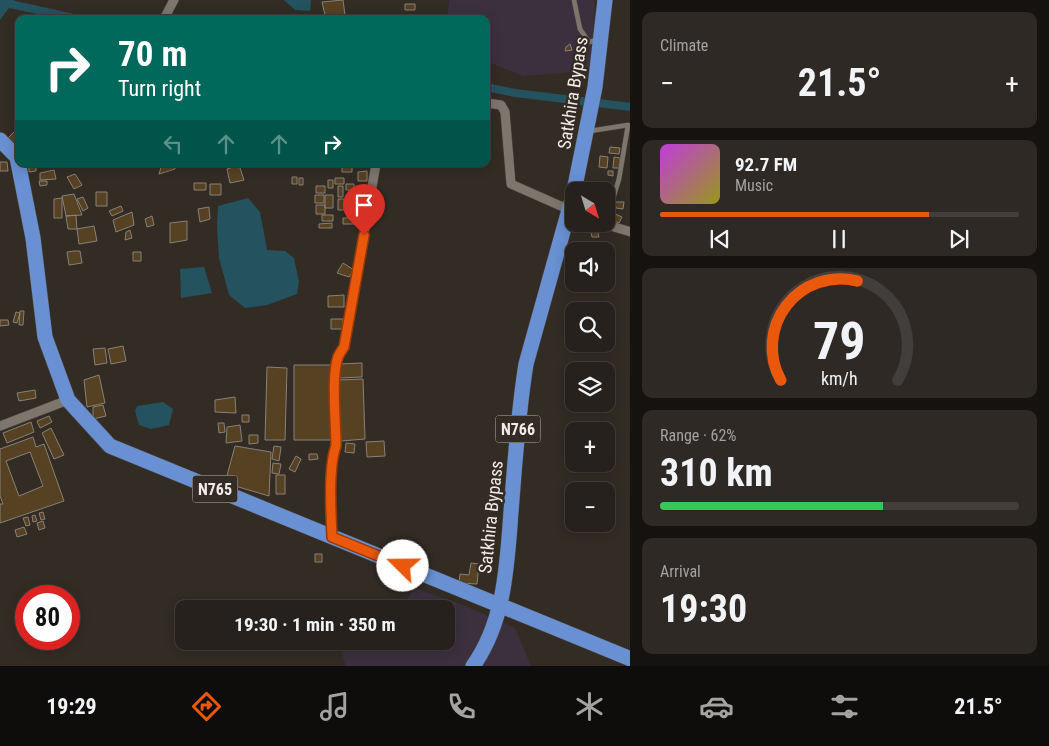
<!DOCTYPE html>
<meta charset="utf-8">
<style>
:root{--surface:#26211c;--page:#2e2925;--text:#f1f3f6;--muted:#a4a3a3;--line:#423e3b;--accent:#ea580c}
body{margin:0;font-family:"Roboto Condensed",sans-serif;background:var(--page);color:var(--text);height:100vh;display:flex;flex-direction:column;font-size:19px;white-space:nowrap}
*{box-sizing:border-box;margin:0}
p{font-size:16px;color:var(--muted)}
.icon{flex:none;width:28px;height:28px;fill:none;stroke:currentColor;stroke-width:2;stroke-linecap:round;stroke-linejoin:round}
.map{position:relative;flex:1;overflow:hidden}
.side{display:flex;flex-direction:column;gap:12px;padding:12px;background:#15120f;width:419px}
.side>*{flex:none}
.top-card{position:absolute;left:15px;top:15px;width:475px;height:152px;border-radius:10px;box-shadow:0 2px 12px #0003,0 0 0 1px var(--line);background:#00695c;color:#fff;overflow:hidden}
.needle{width:32px;rotate:142deg}
.tools{position:absolute;left:565px;top:182px;display:grid;gap:10px}
.tools a{display:grid;place-items:center;width:50px;height:50px;border-radius:10px;background:var(--surface);box-shadow:0 2px 12px #0003,0 0 0 1px var(--line);font-size:25px}
.speed{position:absolute;left:15px;top:585px;display:flex;gap:10px;font-size:25px;font-weight:700;text-align:center}
.speed>*{display:grid;place-content:center;width:65px;height:65px;border-radius:50%;background:var(--surface);box-shadow:0 2px 12px #0003,0 0 0 1px var(--line);line-height:1}
.speed .limit{border:8px solid #d22;background:#fff;color:#111}
.pin{position:absolute;display:grid;place-items:center;width:42px;height:42px;color:#fff;margin:-51px -21px;border-radius:50% 50% 50% 0;rotate:-45deg;box-shadow:0 0 5px #0007}
.pin .icon{rotate:45deg}
.me{position:absolute;width:55px;margin:-28px;rotate:292deg;stroke-linejoin:round;filter:drop-shadow(0 0 4px #0008)}
.turn{display:flex;align-items:center;gap:18px;height:105px;padding:0 20px;font-size:22px}
.turn .icon{width:65px;height:65px;stroke-width:2.5}
.turn b{display:block;font-size:35px;line-height:42px}
.lanes{display:flex;align-items:center;height:48px;padding:0 20px;background:#0003;justify-content:center;gap:25px;direction:ltr}
.lanes .off{opacity:.35}
.big{font-size:38px;font-weight:700;line-height:1.1}
.side .widget{flex:1;display:flex;flex-direction:column;justify-content:center;gap:8px;min-width:0;padding:0 18px;border-radius:10px;background:var(--page)}
.side .dial{align-items:center;gap:0}
.dial svg{height:130px;overflow:visible;fill:none;stroke:var(--line);stroke-width:7;stroke-linecap:round;text-anchor:middle}
.dial text{fill:var(--text);stroke:none}
.song{display:flex;align-items:center;gap:15px}
.cover{width:60px;height:60px;border-radius:8px;background:linear-gradient(135deg,hsl(290 70% 55%),hsl(60 70% 35%))}
.played{height:5px;border-radius:2px;background:linear-gradient(90deg,var(--accent) 75%,var(--line) 75%)}
.keys{display:flex;justify-content:space-around;direction:ltr}
.heat{display:flex;justify-content:space-between;align-items:center;font-size:28px;direction:ltr}
.charge{height:8px;border-radius:4px;background:linear-gradient(90deg,#34c759 62%,var(--line) 0)}
.trip{position:absolute;left:175px;top:600px;width:280px;height:50px;border-radius:10px;background:var(--surface);box-shadow:0 2px 12px #0003,0 0 0 1px var(--line);font-weight:700;line-height:50px;text-align:center}
.dock{display:flex;height:80px;justify-content:space-around;align-items:center;background:#0f0d0b;color:var(--muted)}
.dock .icon{width:35px;height:35px}
.dock .active{color:var(--accent)}
.dock b{font-size:22px;color:var(--text)}
main{display:flex;flex:1;min-height:0}
.map>svg:first-child{display:block}
</style>
<main>
<div class="map">
<svg width="631" height="666" viewBox="0 0 631 666">
<rect width="100%" height="100%" fill="#332c25"/>
<path fill="#3c303f" d="M449 0H594L596 70 523 76 486 61V19H447Z
M414 588 458 603 515 628 531 666H346L341 651 365 641H446V609H406L408 598Z"/>
<path fill="#24525e" d="M0 0H15L0 20Z
M284 0H311L310 11 295 10Z
M248 198 260 212 267 250 285 251 294 258 299 282 297 294 267 305 245 308 229 295 219 258 217 227 218 206Z
M204 267 212 293 181 298 180 269Z
M163 402 173 409 169 425 151 429 139 425 135 411 137 406Z"/>
<g fill="none" stroke-linecap="round" stroke-linejoin="round">
<path stroke="#24525e" stroke-width="8" d="M6 3 78 19
M486 87 515 93 631 107"/>
</g>
<path fill="#574123" stroke="#888178" fill-rule="evenodd" d="M343 0 345 15H325L322 2Z
M405 4H415V10H405Z
M570 44 572 50 565 51 566 47Z
M15 131 19 135V150L7 139Z
M610 147 620 148 619 154 609 153Z
M600 156 608 157 607 168 599 167Z
M614 157 620 158 619 168H613Z
M0 162H7L8 171H0Z
M36 164V171L29 172V165Z
M162 164H175V169L159 174Z
M239 165 244 180 230 183 227 169Z
M342 166H352V172H342Z
M54 170 56 179 40 180V173Z
M367 171V181H358V172Z
M608 171H613V176L608 175Z
M75 174 82 185 74 189 67 177Z
M292 177H297V184H292Z
M299 178H303V185H299Z
M335 178H344V184H335Z
M328 180H333V188H328Z
M39 181H47V185L40 186Z
M194 183H206V190H194Z
M210 184H221V195H210Z
M346 184H354V190H346Z
M316 186H325V193H316Z
M338 186H343V197H338Z
M96 192H107V206H96Z
M353 192H359V204H353Z
M74 194 82 215 66 216 62 196Z
M315 195H324V203H315Z
M325 195H333V208H325Z
M346 195H351V207H346Z
M83 197 88 208 83 211 77 199Z
M62 198V218H54V199Z
M361 198H367V205H361Z
M338 199H344V210H338Z
M615 202H624L623 209 616 208Z
M316 205H325V214H316Z
M121 206 123 211 112 216 109 211Z
M209 207 210 219 200 222 198 209Z
M132 212 134 225 116 232 113 220Z
M613 213 622 217 619 223 609 219Z
M76 215 77 229H68L66 216Z
M322 215H333V221H322Z
M152 216 154 225 147 227 145 219Z
M343 218H356V224H343Z
M187 221V240L170 243V223Z
M332 223V228H319V224Z
M94 226 97 241 79 244 77 229Z
M590 228 597 229 599 237H592Z
M130 230 132 238 125 240 126 232Z
M74 251H80L82 263 69 265 67 252Z
M133 252H141V261H133Z
M343 263 354 270 349 277 337 273Z
M344 295V307H328V296Z
M20 311H24L23 325H19Z
M16 312 20 313 17 323 13 322Z
M331 319H343V329H331Z
M0 320H8L9 325 0 326Z
M123 346 126 361 111 364 108 349Z
M105 348 107 363 95 365 93 349Z
M362 363V377L339 378 338 364Z
M294 365H333L334 440H294Z
M267 367 287 368 285 440H265Z
M99 375 105 403 87 407 84 380Z
M363 379 365 439 341 441 338 380Z
M35 390 36 398 19 401 17 393Z
M235 397 236 413 215 412V400Z
M103 405 106 416 93 419V407Z
M242 415H249V422H242Z
M49 416 52 422 40 428 37 421Z
M31 422 34 432 7 443 3 433Z
M218 423H224L225 432 219 433Z
M240 425 242 441 226 443 227 427Z
M51 428 64 455 54 459 42 433Z
M249 435H258V443L249 444Z
M33 437 36 447 44 444 64 501 0 523V504H3L0 496V449ZM30 452 43 486 19 496 6 461Z
M384 441 385 456 367 457 366 442Z
M346 443 355 444 354 453 345 452Z
M235 446 271 452 269 496 225 483Z
M274 446 281 447 279 461 272 459Z
M309 454H317L318 459 309 460Z
M296 456 301 459 295 472 289 469Z
M273 463 281 464 279 474 272 473Z
M276 475H285V494H276Z
M43 512 45 519 41 520 39 513Z
M35 515 37 521 33 522 32 516Z
M28 517 30 525 26 526 23 518Z
M43 521 45 528 39 530 37 523Z
M24 527 27 534 17 537 15 530Z
M315 554H322V562H315Z
M471 563 479 564 477 584 459 583 460 574 469 575Z"/>
<g fill="none" stroke-linecap="round" stroke-linejoin="round">
<defs>
<path id="service" d="M574 0 580 29 589 42 597 40
M590 131 628 125 619 179 606 221"/>
<path id="minor" d="M166 19V15L174 0
M486 103 501 105 505 112 511 184 572 211
M604 224 631 232
M0 426 68 400
M333 537C331 514 328 467 336 446L335 383 337 358 344 347 376 164"/>
<path id="trunk" d="M0 140 17 157 33 238 45 337 68 400 110 446 631 659
M574 191 595 87 605 0
M473 666C505 621 507 565 511 512 515 462 518 413 526 364L574 192"/>
</defs>
<use href="#service" stroke="#4e4842" stroke-width="5.5"/>
<use href="#minor" stroke="#4e4842" stroke-width="10"/>
<use href="#trunk" stroke="#4e4842" stroke-width="16"/>
<use href="#service" stroke="#7e756d" stroke-width="4.5"/>
<use href="#minor" stroke="#7e756d" stroke-width="9"/>
<use href="#trunk" stroke="#6890d2" stroke-width="15"/>
</g>
<g fill="none" stroke-linecap="round" stroke-linejoin="round">
<defs>
<path id="route" d="M364 235 344 347C342 350 339 354 338 357 331 376 336 424 336 446 328 467 331 514 332 537L403 566"/>
</defs>
<use href="#route" stroke="#983908" stroke-width="12"/>
<use href="#route" stroke="#ea580c" stroke-width="9"/>
</g>
<g text-anchor="middle" stroke-width="5" stroke-linejoin="round" paint-order="stroke">
<g fill="#332c25" stroke="#b8b2ae" stroke-width="1">
<rect x="495.5" y="415.5" width="45" height="27" rx="4"/>
<rect x="192.5" y="475.5" width="45" height="27" rx="4"/>
</g>
<g font-size="16" font-weight="bold" fill="#f1ece8">
<text x="518" y="435">N766</text>
<text x="215" y="495">N765</text>
</g>
<g font-size="18" fill="#f1ece8" stroke="#332c25">
<text transform="translate(573 93) rotate(-81)" y="6">Satkhira Bypass</text>
<text transform="translate(491 517) rotate(-84)" y="6">Satkhira Bypass</text>
</g>
</g>
</svg>
<div class="tools">
<a><svg class="needle" viewBox="-14 -14 28 28"><path d="M0-13l5 13h-10z" fill="#e53935"/><path d="M0 13l5-13h-10z" fill="#a4a3a3"/></svg></a>
<a><svg class="icon" aria-label="sound" viewBox="0 0 24 24"><path d="M4 9h4l5-4v14l-5-4H4zM17 9q2 3 0 6"/></svg></a>
<a><svg class="icon" aria-label="search" viewBox="0 0 24 24"><circle cx="10" cy="10" r="6"/><path d="M15 15l6 6"/></svg></a>
<a><svg class="icon" aria-label="layers" viewBox="0 0 24 24"><path d="M12 4l9 5-9 5-9-5zM3 14l9 5 9-5"/></svg></a>
<a>+</a>
<a>−</a>
</div>
<div class="speed"><div class="limit">80</div></div>
<div class="pin" style="left:364px;top:235px;background:#d93025"><svg class="icon" aria-label="arrive" viewBox="0 0 24 24"><path d="M6 21V4h12l-3 4 3 4H6"/></svg></div>
<svg class="me" style="left:403px;top:566px" viewBox="-20 -20 40 40"><circle r="19" fill="#fff"/><path d="M0-13L10 11 0 6-10 11z" fill="#ea580c"/></svg>
<div class="trip">19:30 · 1 min · 350 m</div>
<div class="top-card">
<div class="turn"><svg class="icon" aria-label="right" viewBox="0 0 24 24"><path d="M7 20v-9h11M14 6l5 5-5 5"/></svg><div><b>70 m</b>Turn right</div></div>
<div class="lanes"><svg class="icon off" aria-label="left" viewBox="0 0 24 24"><path d="M17 20v-9H6M10 6l-5 5 5 5"/></svg><svg class="icon off" aria-label="ahead" viewBox="0 0 24 24"><path d="M12 20V5M6 11l6-6 6 6"/></svg><svg class="icon off" aria-label="ahead" viewBox="0 0 24 24"><path d="M12 20V5M6 11l6-6 6 6"/></svg><svg class="icon" aria-label="right" viewBox="0 0 24 24"><path d="M7 20v-9h11M14 6l5 5-5 5"/></svg></div>
</div>
</div>
<section class="side">
<div class="widget"><p>Climate</p>
<div class="heat"><a>−</a><b class="big">21.5°</b><a>+</a></div>
</div>
<div class="widget">
<div class="song"><i class="cover"></i><div><b>92.7 FM</b><p>Music</p></div></div>
<div class="played"></div>
<div class="keys"><svg class="icon" aria-label="previous" viewBox="0 0 24 24"><path d="M18 5L8 12l10 7zM5 5v14"/></svg><svg class="icon" aria-label="pause" viewBox="0 0 24 24"><path d="M8 5v14M16 5v14"/></svg><svg class="icon" aria-label="next" viewBox="0 0 24 24"><path d="M6 5l10 7-10 7zM19 5v14"/></svg></div>
</div>
<div class="widget dial"><svg viewBox="0 0 100 80">
<path d="M14 69A42 42 0 1 1 86 69"/>
<path d="M14 69A42 42 0 0 1 61 8" stroke="#ea580c"/>
<text x="50" y="56" font-size="32" font-weight="700">79</text>
<text x="50" y="72" font-size="11">km/h</text>
</svg></div>
<div class="widget"><p>Range · 62%</p><b class="big">310 km</b><div class="charge"></div></div>
<div class="widget"><p>Arrival</p><b class="big">19:30</b></div>
</section>
</main>
<nav class="dock">
<b>19:29</b>
<svg class="icon active" aria-label="directions" viewBox="0 0 24 24"><path d="M12 3l9 9-9 9-9-9zM9 14v-3h6M13 9l2 2-2 2"/></svg>
<svg class="icon" aria-label="music" viewBox="0 0 24 24"><path d="M9 18V5l10-2v13"/><circle cx="6" cy="18" r="3"/><circle cx="16" cy="16" r="3"/></svg>
<svg class="icon" aria-label="phone" viewBox="0 0 24 24"><path d="M5 4h4l2 5-3 2q2 4 5 5l2-3 5 2v4C11 20 4 13 5 4z"/></svg>
<svg class="icon" aria-label="climate" viewBox="0 0 24 24"><path d="M12 3v18M4 7l16 10M4 17L20 7"/></svg>
<svg class="icon" aria-label="car" viewBox="0 0 24 24"><path d="M5 17H2v-5l4-1 3-4h7l3 4 3 1v5h-3M9 17h6M6 11h13"/><circle cx="7" cy="17" r="2"/><circle cx="17" cy="17" r="2"/></svg>
<svg class="icon" aria-label="filters" viewBox="0 0 24 24"><path d="M4 7h16M4 17h16"/><circle cx="9" cy="7" r="2"/><circle cx="15" cy="17" r="2"/></svg>
<b>21.5°</b>
</nav>
